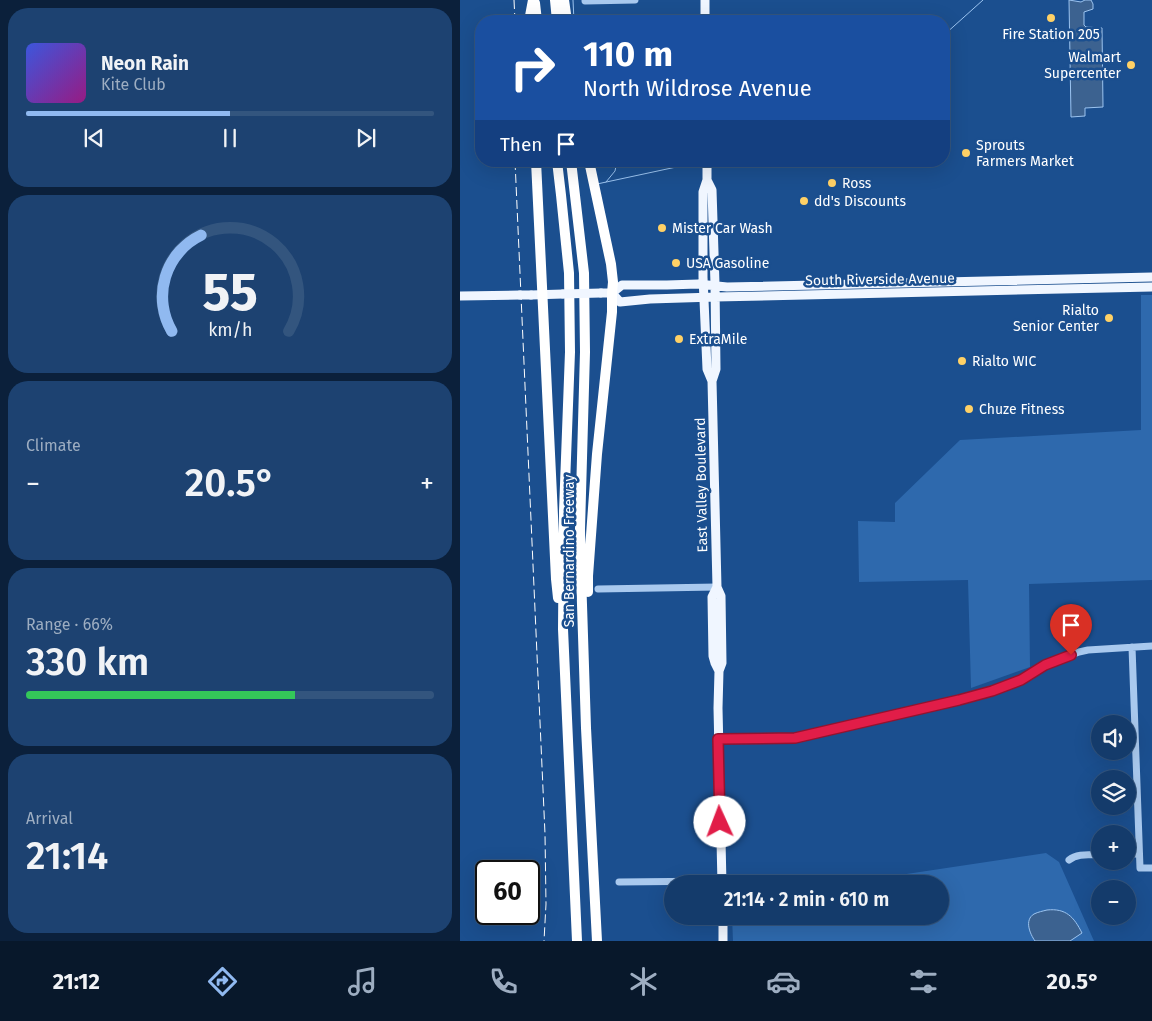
<!DOCTYPE html>
<meta charset="utf-8">
<style>
:root{--surface:#143b6b;--page:#1d4271;--text:#f1f3f6;--muted:#9dadc1;--line:#33557e;--accent:#90b9f0}
body{margin:0;font-family:"Fira Sans",sans-serif;background:var(--page);color:var(--text);height:100vh;display:flex;flex-direction:column;font-size:19px;white-space:nowrap}
*{box-sizing:border-box;margin:0}
p{font-size:16px;color:var(--muted)}
.icon{flex:none;width:28px;height:28px;fill:none;stroke:currentColor;stroke-width:2;stroke-linecap:round;stroke-linejoin:round}
.map{position:relative;flex:1;overflow:hidden}
.sheet{display:flex;flex-direction:column;gap:8px;padding:8px;background:#0b203b;width:460px}
.sheet>*{flex:none}
.banner{position:absolute;left:15px;top:15px;width:475px;height:152px;border-radius:20px;box-shadow:0 5px 20px #0002,0 0 0 1px var(--line);background:#1a4fa0;color:#fff;overflow:hidden}
.controls{position:absolute;left:631px;top:715px;display:grid;gap:10px}
.controls a{display:grid;place-items:center;width:45px;height:45px;border-radius:50%;background:var(--surface);box-shadow:0 5px 20px #0002,0 0 0 1px var(--line);font-size:25px}
.speed{position:absolute;left:15px;top:860px;display:flex;gap:10px;font-size:25px;font-weight:700;text-align:center}
.speed>*{display:grid;place-content:center;width:65px;height:65px;border-radius:50%;background:var(--surface);box-shadow:0 5px 20px #0002,0 0 0 1px var(--line);line-height:1}
.speed .limit{border:2px solid #111;border-radius:8px;background:#fff;color:#111}
.pin{position:absolute;display:grid;place-items:center;width:42px;height:42px;color:#fff;margin:-51px -21px;border-radius:50% 50% 50% 0;rotate:-45deg;box-shadow:0 0 5px #0007}
.pin .icon{rotate:45deg}
.me{position:absolute;width:55px;margin:-28px;rotate:358deg;stroke-linejoin:round;filter:drop-shadow(0 0 4px #0008)}
.turn{display:flex;align-items:center;gap:18px;height:105px;padding:0 25px;font-size:22px}
.turn .icon{width:65px;height:65px;stroke-width:2.5}
.turn b{display:block;font-size:35px;line-height:42px}
.then{display:flex;align-items:center;height:48px;padding:0 25px;background:#0003;gap:10px;font-size:19px}
.big{font-size:38px;font-weight:600;line-height:1.1}
.sheet .tile{flex:1;display:flex;flex-direction:column;justify-content:center;gap:8px;min-width:0;padding:0 18px;border-radius:20px;background:var(--page)}
.sheet .dial{align-items:center;gap:0}
.dial svg{height:130px;overflow:visible;fill:none;stroke:var(--line);stroke-width:7;stroke-linecap:round;text-anchor:middle}
.dial text{fill:var(--text);stroke:none}
.song{display:flex;align-items:center;gap:15px}
.cover{width:60px;height:60px;border-radius:8px;background:linear-gradient(135deg,hsl(230 70% 55%),hsl(310 70% 35%))}
.played{height:5px;border-radius:2px;background:linear-gradient(90deg,var(--accent) 50%,var(--line) 50%)}
.keys{display:flex;justify-content:space-around;direction:ltr}
.heat{display:flex;justify-content:space-between;align-items:center;font-size:28px;direction:ltr}
.charge{height:8px;border-radius:4px;background:linear-gradient(90deg,#34c759 66%,var(--line) 0)}
.trip{position:absolute;left:204px;top:875px;width:285px;height:50px;border-radius:25px;background:var(--surface);box-shadow:0 5px 20px #0002,0 0 0 1px var(--line);font-weight:600;line-height:50px;text-align:center}
.tab-bar{display:flex;height:80px;justify-content:space-around;align-items:center;background:#08182b;color:var(--muted)}
.tab-bar .icon{width:35px;height:35px}
.tab-bar .on{color:var(--accent)}
.tab-bar b{font-size:22px;color:var(--text)}
main{display:flex;flex:1;min-height:0}
.map>svg:first-child{display:block}
</style>
<main>
<section class="sheet">
<div class="tile">
<div class="song"><i class="cover"></i><div><b>Neon Rain</b><p>Kite Club</p></div></div>
<div class="played"></div>
<div class="keys"><svg class="icon" aria-label="previous" viewBox="0 0 24 24"><path d="M18 5L8 12l10 7zM5 5v14"/></svg><svg class="icon" aria-label="pause" viewBox="0 0 24 24"><path d="M8 5v14M16 5v14"/></svg><svg class="icon" aria-label="next" viewBox="0 0 24 24"><path d="M6 5l10 7-10 7zM19 5v14"/></svg></div>
</div>
<div class="tile dial"><svg viewBox="0 0 100 80">
<path d="M14 69A42 42 0 1 1 86 69"/>
<path d="M14 69A42 42 0 0 1 32 10" stroke="#90b9f0"/>
<text x="50" y="56" font-size="32" font-weight="700">55</text>
<text x="50" y="72" font-size="11">km/h</text>
</svg></div>
<div class="tile"><p>Climate</p>
<div class="heat"><a>−</a><b class="big">20.5°</b><a>+</a></div>
</div>
<div class="tile"><p>Range · 66%</p><b class="big">330 km</b><div class="charge"></div></div>
<div class="tile"><p>Arrival</p><b class="big">21:14</b></div>
</section>
<div class="map">
<svg width="692" height="941" viewBox="0 0 692 941">
<rect width="100%" height="100%" fill="#1b4f8f"/>
<path fill="#2e69ad" d="M681 295H692V580L569 584 570 667 511 688 508 580 399 582 398 521 435 522V503L500 440 681 430Z
M586 853 599 862 634 941H273L272 916H480V884H380Z"/>
<path fill="#3c6290" stroke="#9cc4f0" d="M609 0 621 2 625 0H631L633 4V9L624 12V25L626 27 642 28 643 107 625 108V116L611 117Z
M587 910C606 908 614 917 622 933L610 941H575C570 934 564 920 574 914 578 912 583 911 587 910Z"/>
<g fill="none" stroke-linecap="round" stroke-linejoin="round">
<path stroke="#9cc4f0" stroke-width="1" d="M113 0 114 21
M484 35 523 0
M146 182 155 171 157 161
M137 184 235 163"/>
<path stroke="#a9c9ee" stroke-width="7" d="M125 1 175 0
M138 589 257 587
M672 647 680 868H692
M258 739 335 738 532 691 561 680 585 665 619 652 628 650 692 646
M668 854H679
M609 860C617 853 629 855 640 855
M159 882 262 881"/>
<path stroke="#f0f6ff" stroke-width="9" d="M245 0V21
M247 161V180L243 192V277L247 369 252 381
M247 180 252 190 255 284 256 369 252 381 257 587 261 596 262 663 259 671 258 708 262 884
M141 293H152L162 285H207L238 284 267 287 692 277
M152 293 160 302 190 299 255 297 692 287
M71 295 103 294
M0 296 60 295
M257 587 252 597 253 656 255 663 259 671
M263 916V941"/>
<path stroke="#fff" stroke-width="10" d="M95 0 97 21
M104 0 107 21
M75 3 77 21
M70 21V16L73 0
M76 161 96 579 98 598
M97 161 101 195 109 273 110 352 104 511 103 629 117 941
M111 161 124 273 125 352 120 529 121 574 126 728 137 941
M128 592V576L137 454 152 312V293L153 282 151 264 129 161"/>
<path stroke="#fff" stroke-width="1" stroke-dasharray="9 4" stroke-linecap="butt" d="M54 0 55 21
M55 161 85 834 86 904 84 941"/>
<path stroke="#f0f6ff" stroke-width="9" d="M103 294 141 293
M60 295H71"/>
</g>
<g fill="none" stroke-linecap="round" stroke-linejoin="round">
<defs>
<path id="route" d="M260 822 258 739 335 738 499 700 532 691 561 680 585 665 611 655"/>
</defs>
<use href="#route" stroke="#92132f" stroke-width="12"/>
<use href="#route" stroke="#e11d48" stroke-width="9"/>
</g>
<g fill="#ffd166" stroke="#1b4f8f" stroke-width="2">
<circle cx="591" cy="18" r="5"/>
<circle cx="671" cy="65" r="5"/>
<circle cx="506" cy="153" r="5"/>
<circle cx="372" cy="183" r="5"/>
<circle cx="344" cy="201" r="5"/>
<circle cx="202" cy="228" r="5"/>
<circle cx="216" cy="263" r="5"/>
<circle cx="649" cy="318" r="5"/>
<circle cx="219" cy="339" r="5"/>
<circle cx="502" cy="361" r="5"/>
<circle cx="509" cy="409" r="5"/>
</g>
<g text-anchor="middle" stroke-width="5" stroke-linejoin="round" paint-order="stroke">
<g font-size="14" fill="#fff" stroke="#1b4f8f" text-anchor="start">
<text x="591" y="39" text-anchor="middle">Fire Station 205</text>
<text x="661" y="62" text-anchor="end">Walmart<tspan x="661" dy="16">Supercenter</tspan></text>
<text x="516" y="150">Sprouts<tspan x="516" dy="16">Farmers Market</tspan></text>
<text x="382" y="188">Ross</text>
<text x="354" y="206">dd's Discounts</text>
<text x="212" y="233">Mister Car Wash</text>
<text x="226" y="268">USA Gasoline</text>
<text x="639" y="315" text-anchor="end">Rialto<tspan x="639" dy="16">Senior Center</tspan></text>
<text x="229" y="344">ExtraMile</text>
<text x="512" y="366">Rialto WIC</text>
<text x="519" y="414">Chuze Fitness</text>
</g>
<g font-size="14" fill="#fff" stroke="#1b4f8f">
<text transform="translate(420 279) rotate(-1)" y="5">South Riverside Avenue</text>
<text transform="translate(241 485) rotate(-91)" y="5">East Valley Boulevard</text>
<text transform="translate(109 551) rotate(-90)" y="5">San Bernardino Freeway</text>
</g>
</g>
</svg>
<div class="controls">
<a><svg class="icon" aria-label="sound" viewBox="0 0 24 24"><path d="M4 9h4l5-4v14l-5-4H4zM17 9q2 3 0 6"/></svg></a>
<a><svg class="icon" aria-label="layers" viewBox="0 0 24 24"><path d="M12 4l9 5-9 5-9-5zM3 14l9 5 9-5"/></svg></a>
<a>+</a>
<a>−</a>
</div>
<div class="speed"><div class="limit">60</div></div>
<div class="pin" style="left:611px;top:655px;background:#d93025"><svg class="icon" aria-label="arrive" viewBox="0 0 24 24"><path d="M6 21V4h12l-3 4 3 4H6"/></svg></div>
<svg class="me" style="left:260px;top:822px" viewBox="-20 -20 40 40"><circle r="19" fill="#fff"/><path d="M0-13L10 11 0 6-10 11z" fill="#e11d48"/></svg>
<div class="trip">21:14 · 2 min · 610 m</div>
<div class="banner">
<div class="turn"><svg class="icon" aria-label="right" viewBox="0 0 24 24"><path d="M7 20v-9h11M14 6l5 5-5 5"/></svg><div><b>110 m</b>North Wildrose Avenue</div></div>
<div class="then">Then<svg class="icon" aria-label="arrive" viewBox="0 0 24 24"><path d="M6 21V4h12l-3 4 3 4H6"/></svg></div>
</div>
</div>
</main>
<nav class="tab-bar">
<b>21:12</b>
<svg class="icon on" aria-label="directions" viewBox="0 0 24 24"><path d="M12 3l9 9-9 9-9-9zM9 14v-3h6M13 9l2 2-2 2"/></svg>
<svg class="icon" aria-label="music" viewBox="0 0 24 24"><path d="M9 18V5l10-2v13"/><circle cx="6" cy="18" r="3"/><circle cx="16" cy="16" r="3"/></svg>
<svg class="icon" aria-label="phone" viewBox="0 0 24 24"><path d="M5 4h4l2 5-3 2q2 4 5 5l2-3 5 2v4C11 20 4 13 5 4z"/></svg>
<svg class="icon" aria-label="climate" viewBox="0 0 24 24"><path d="M12 3v18M4 7l16 10M4 17L20 7"/></svg>
<svg class="icon" aria-label="car" viewBox="0 0 24 24"><path d="M5 17H2v-5l4-1 3-4h7l3 4 3 1v5h-3M9 17h6M6 11h13"/><circle cx="7" cy="17" r="2"/><circle cx="17" cy="17" r="2"/></svg>
<svg class="icon" aria-label="filters" viewBox="0 0 24 24"><path d="M4 7h16M4 17h16"/><circle cx="9" cy="7" r="2"/><circle cx="15" cy="17" r="2"/></svg>
<b>20.5°</b>
</nav>
